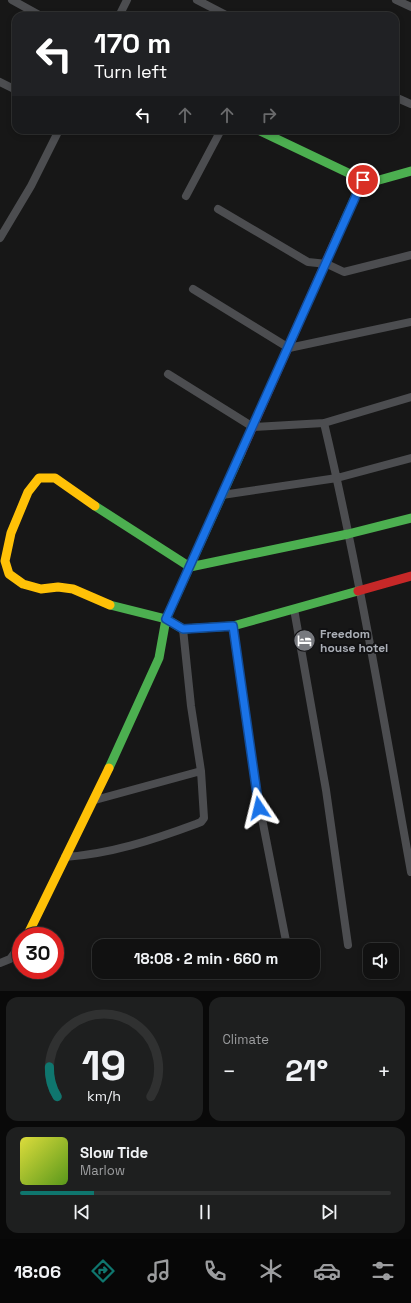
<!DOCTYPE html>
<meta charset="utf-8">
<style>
:root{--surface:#111;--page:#1e1f1f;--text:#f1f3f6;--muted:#9c9d9f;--line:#303131;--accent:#0f766e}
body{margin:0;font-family:"Space Grotesk",sans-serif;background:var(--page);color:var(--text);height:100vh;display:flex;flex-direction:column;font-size:15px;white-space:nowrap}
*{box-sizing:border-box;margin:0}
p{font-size:13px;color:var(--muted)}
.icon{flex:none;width:22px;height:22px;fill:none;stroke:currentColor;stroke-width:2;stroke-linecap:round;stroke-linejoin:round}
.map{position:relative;height:991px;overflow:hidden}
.panel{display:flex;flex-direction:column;gap:6px;padding:6px;background:#090909;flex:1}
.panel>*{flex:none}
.guide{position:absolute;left:12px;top:12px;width:387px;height:122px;border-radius:12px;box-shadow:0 2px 6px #0003,0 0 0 1px var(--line);background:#202124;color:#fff;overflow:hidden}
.controls{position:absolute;left:363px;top:943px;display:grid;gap:8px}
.controls a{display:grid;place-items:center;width:36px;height:36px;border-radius:8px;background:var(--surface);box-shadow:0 2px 6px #0003,0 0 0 1px var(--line);font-size:20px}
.speed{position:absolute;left:12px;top:927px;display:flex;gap:8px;font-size:20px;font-weight:700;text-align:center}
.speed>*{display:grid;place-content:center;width:52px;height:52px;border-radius:50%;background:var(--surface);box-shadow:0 2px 6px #0003,0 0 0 1px var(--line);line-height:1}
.speed .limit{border:6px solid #d22;background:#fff;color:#111}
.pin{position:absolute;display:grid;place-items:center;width:34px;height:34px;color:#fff;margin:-17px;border:2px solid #fff;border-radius:50%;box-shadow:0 1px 4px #0007}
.me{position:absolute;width:44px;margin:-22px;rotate:350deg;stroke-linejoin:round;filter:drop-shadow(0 0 3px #0008)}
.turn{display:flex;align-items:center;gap:14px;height:84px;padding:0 16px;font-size:18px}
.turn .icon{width:52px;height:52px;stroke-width:2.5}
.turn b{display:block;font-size:28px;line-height:34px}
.lanes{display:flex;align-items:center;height:38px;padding:0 16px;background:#0003;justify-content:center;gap:20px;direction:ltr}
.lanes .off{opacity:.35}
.big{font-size:30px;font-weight:700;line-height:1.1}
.panel .card{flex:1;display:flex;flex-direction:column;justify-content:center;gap:6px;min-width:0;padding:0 14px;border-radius:12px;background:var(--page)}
.panel .dial{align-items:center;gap:0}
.dial svg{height:104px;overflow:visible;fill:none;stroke:var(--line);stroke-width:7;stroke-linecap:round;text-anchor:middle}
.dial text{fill:var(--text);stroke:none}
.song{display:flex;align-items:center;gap:12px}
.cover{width:48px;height:48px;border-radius:6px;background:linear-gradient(135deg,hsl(60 70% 55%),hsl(90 70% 35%))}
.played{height:4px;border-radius:2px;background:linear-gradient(90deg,var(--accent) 20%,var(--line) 20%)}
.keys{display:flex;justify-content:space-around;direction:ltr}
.heat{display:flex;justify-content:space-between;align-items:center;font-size:22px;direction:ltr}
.panel .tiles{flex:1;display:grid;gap:6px;grid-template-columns:1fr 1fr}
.card:last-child{grid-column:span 2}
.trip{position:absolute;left:92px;top:939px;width:228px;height:40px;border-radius:12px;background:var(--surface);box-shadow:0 2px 6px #0003,0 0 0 1px var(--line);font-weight:700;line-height:40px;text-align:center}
.menu{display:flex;height:64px;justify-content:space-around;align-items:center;background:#070707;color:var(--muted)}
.menu .icon{width:28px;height:28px}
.menu .on{color:var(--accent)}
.menu b{font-size:18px;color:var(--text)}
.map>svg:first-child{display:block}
</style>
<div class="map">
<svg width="411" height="991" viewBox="0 0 411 991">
<rect width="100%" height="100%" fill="#171717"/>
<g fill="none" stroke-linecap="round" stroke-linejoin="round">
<path stroke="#4c4d50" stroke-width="8" d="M12 0 41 16
M197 0 228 16
M396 0 411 7
M119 16 127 0
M0 82 16 90
M395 97 411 104
M186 196 221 130
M218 209 308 262 327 264 344 272 411 255
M0 238 31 186 59 130
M193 289 289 348 411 322
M168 374 253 427 324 423 411 397
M324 423C359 571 384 722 411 872
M222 495 337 478 411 458
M294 609 326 790 348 945
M233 626 257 793 287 946
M95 800 201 771
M65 857C110 854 153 840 196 824L201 822 204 818 201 771 191 706 183 629
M0 963 10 959 21 944"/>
<path stroke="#4caf50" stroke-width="9" d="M258 130 363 180 372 182 411 171
M338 235 363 180
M95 506 190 567 348 534 411 518
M110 605 166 619 183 629 233 626 358 591
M109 768 159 658 166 619 241 453"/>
<path stroke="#ffc107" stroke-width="9" d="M95 506 55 478H39L28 492 11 533 5 561 9 574 23 584 41 589 58 587 73 589 110 605
M27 936 109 768"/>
<path stroke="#c62828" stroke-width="9" d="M241 453 338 235
M358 591 411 576"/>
</g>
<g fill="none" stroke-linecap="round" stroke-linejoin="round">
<defs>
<path id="route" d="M259 808 233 626 183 629 166 619 363 180"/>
</defs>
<use href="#route" stroke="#114b97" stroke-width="10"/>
<use href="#route" stroke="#1a73e8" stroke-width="7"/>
</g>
<defs>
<symbol id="hotel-disc" viewBox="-11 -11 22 22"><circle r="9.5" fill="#77797e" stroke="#111113"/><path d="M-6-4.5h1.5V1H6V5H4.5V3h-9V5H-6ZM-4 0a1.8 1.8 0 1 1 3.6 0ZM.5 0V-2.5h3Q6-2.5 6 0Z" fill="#fff"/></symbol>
</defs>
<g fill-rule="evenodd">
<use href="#hotel-disc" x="292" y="628" width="25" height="25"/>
</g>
<g text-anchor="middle" stroke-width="4" stroke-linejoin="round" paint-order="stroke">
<g font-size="12" font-weight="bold" fill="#aaaeb6" stroke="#111113" text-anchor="start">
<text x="320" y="638">Freedom<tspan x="320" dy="14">house hotel</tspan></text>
</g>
</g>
</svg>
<div class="controls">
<a><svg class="icon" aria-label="sound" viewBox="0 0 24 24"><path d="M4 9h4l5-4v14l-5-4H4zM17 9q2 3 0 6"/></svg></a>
</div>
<div class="speed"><div class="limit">30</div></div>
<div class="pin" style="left:363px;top:180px;background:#d93025"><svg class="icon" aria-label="arrive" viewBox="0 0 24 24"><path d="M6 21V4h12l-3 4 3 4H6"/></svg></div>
<svg class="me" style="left:259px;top:808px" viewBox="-20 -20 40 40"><path d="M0-17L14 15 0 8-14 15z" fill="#1a73e8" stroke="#fff" stroke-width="4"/></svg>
<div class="trip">18:08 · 2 min · 660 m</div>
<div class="guide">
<div class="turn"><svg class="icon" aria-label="left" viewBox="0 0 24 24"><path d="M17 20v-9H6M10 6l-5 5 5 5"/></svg><div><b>170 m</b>Turn left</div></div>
<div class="lanes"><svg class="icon" aria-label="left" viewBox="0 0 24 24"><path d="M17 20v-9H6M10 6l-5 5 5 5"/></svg><svg class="icon off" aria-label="ahead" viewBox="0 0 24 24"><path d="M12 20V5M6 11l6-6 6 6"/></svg><svg class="icon off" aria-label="ahead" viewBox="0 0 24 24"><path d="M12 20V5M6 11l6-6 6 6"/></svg><svg class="icon off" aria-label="right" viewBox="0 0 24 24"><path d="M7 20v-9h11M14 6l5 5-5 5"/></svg></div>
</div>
</div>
<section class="panel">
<div class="tiles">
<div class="card dial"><svg viewBox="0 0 100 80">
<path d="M14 69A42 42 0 1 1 86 69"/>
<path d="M14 69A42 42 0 0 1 8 46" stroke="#0f766e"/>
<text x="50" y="56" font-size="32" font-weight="700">19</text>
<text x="50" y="72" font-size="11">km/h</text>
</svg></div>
<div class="card"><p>Climate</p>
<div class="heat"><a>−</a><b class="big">21°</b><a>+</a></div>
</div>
<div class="card">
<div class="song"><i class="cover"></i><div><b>Slow Tide</b><p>Marlow</p></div></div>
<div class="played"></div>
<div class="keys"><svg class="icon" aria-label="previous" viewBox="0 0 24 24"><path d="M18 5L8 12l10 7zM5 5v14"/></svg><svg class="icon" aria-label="pause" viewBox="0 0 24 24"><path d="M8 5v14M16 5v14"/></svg><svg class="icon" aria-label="next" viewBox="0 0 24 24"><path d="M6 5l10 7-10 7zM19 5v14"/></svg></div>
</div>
</div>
</section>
<nav class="menu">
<b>18:06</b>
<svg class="icon on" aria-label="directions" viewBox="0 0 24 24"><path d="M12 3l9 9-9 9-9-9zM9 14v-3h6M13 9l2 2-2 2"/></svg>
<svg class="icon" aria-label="music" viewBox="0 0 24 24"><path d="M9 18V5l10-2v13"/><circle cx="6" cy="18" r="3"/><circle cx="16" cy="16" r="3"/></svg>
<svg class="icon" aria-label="phone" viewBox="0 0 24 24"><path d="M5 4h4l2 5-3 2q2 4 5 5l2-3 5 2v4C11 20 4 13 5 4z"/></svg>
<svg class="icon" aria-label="climate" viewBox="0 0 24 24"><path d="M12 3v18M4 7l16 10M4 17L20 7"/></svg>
<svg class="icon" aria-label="car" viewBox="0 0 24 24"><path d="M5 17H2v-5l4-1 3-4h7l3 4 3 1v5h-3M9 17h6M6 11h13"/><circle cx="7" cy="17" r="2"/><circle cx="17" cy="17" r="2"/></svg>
<svg class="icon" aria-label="filters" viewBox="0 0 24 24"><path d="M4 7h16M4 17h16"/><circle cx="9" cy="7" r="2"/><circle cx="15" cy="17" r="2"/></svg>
</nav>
